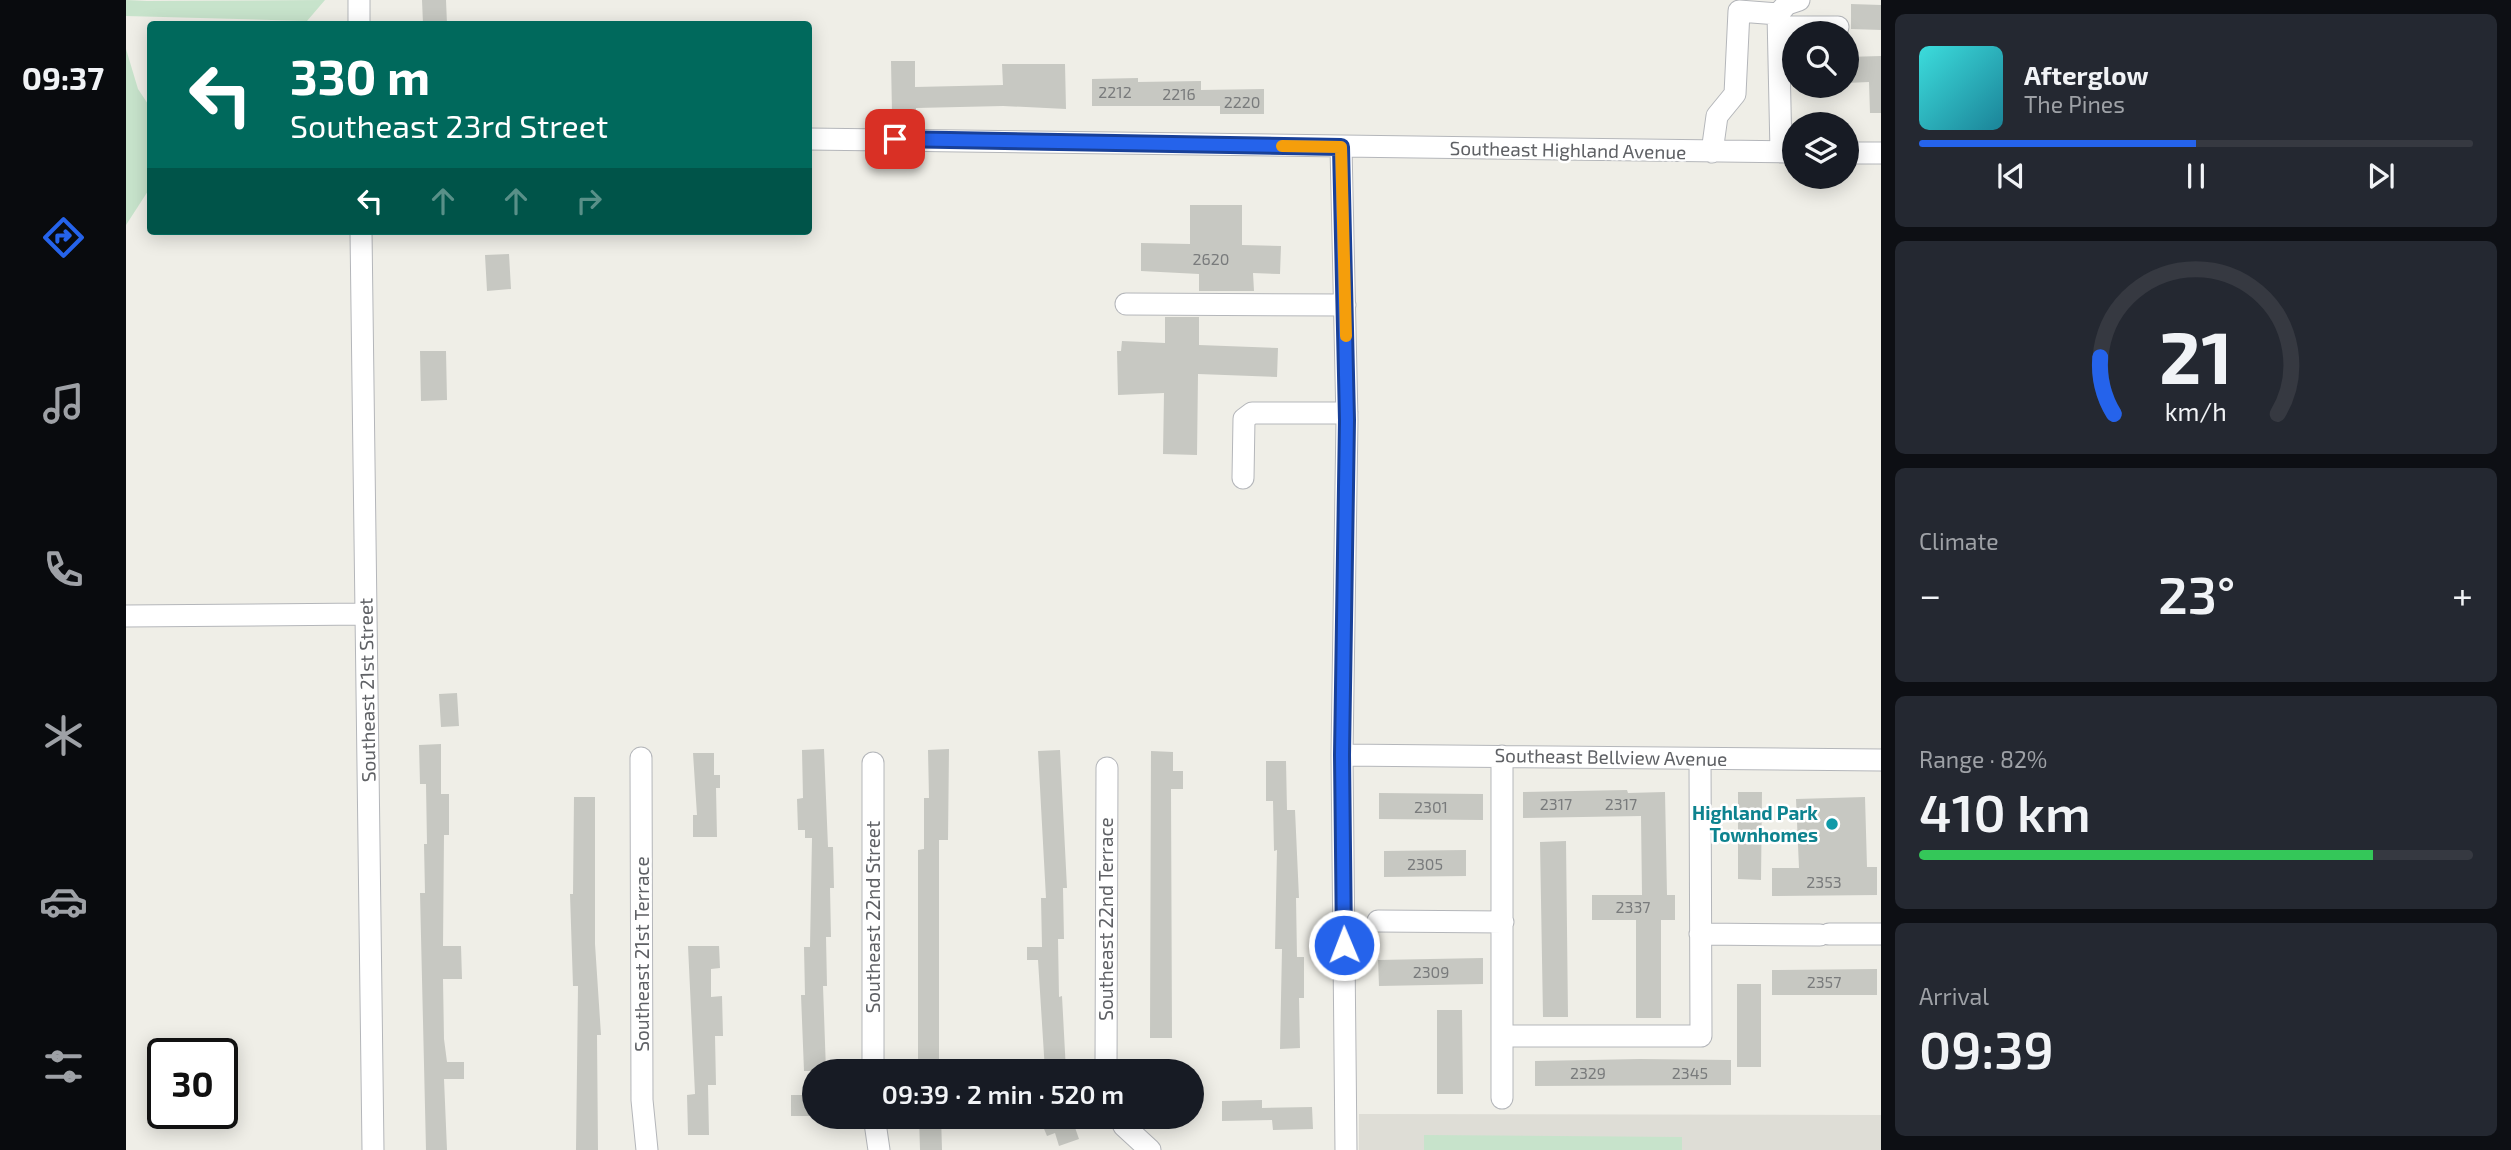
<!DOCTYPE html>
<meta charset="utf-8">
<style>
:root{--surface:#171b24;--page:#242831;--text:#f1f3f6;--muted:#9ea1a6;--line:#363941;--accent:#2563eb}
body{margin:0;font-family:"Exo 2",sans-serif;background:var(--page);color:var(--text);height:100vh;display:flex;flex-direction:column;font-size:26px;white-space:nowrap}
*{box-sizing:border-box;margin:0}
p{font-size:23px;color:var(--muted)}
.icon{flex:none;width:38px;height:38px;fill:none;stroke:currentColor;stroke-width:2;stroke-linecap:round;stroke-linejoin:round}
.map{position:relative;flex:1;overflow:hidden}
.side{display:flex;flex-direction:column;gap:14px;padding:14px;background:#0d0f14;width:630px}
.side>*{flex:none}
.guide{position:absolute;left:21px;top:21px;width:665px;height:214px;border-radius:7px;box-shadow:0 4px 18px #0003;background:#00695c;color:#fff;overflow:hidden}
.buttons{position:absolute;left:1656px;top:21px;display:grid;gap:14px}
.buttons a{display:grid;place-items:center;width:77px;height:77px;border-radius:50%;background:var(--surface);box-shadow:0 4px 18px #0003;font-size:35px}
.speed{position:absolute;left:21px;top:1038px;display:flex;gap:14px;font-size:35px;font-weight:700;text-align:center}
.speed>*{display:grid;place-content:center;width:91px;height:91px;border-radius:50%;background:var(--surface);box-shadow:0 4px 18px #0003;line-height:1}
.speed .limit{border:4px solid #111;border-radius:10px;background:#fff;color:#111}
.pin{position:absolute;display:grid;place-items:center;width:60px;height:60px;color:#fff;margin:-30px;border-radius:14px;box-shadow:0 4px 10px #0006}
.me{position:absolute;width:77px;margin:-38px;rotate:359deg;stroke-linejoin:round;filter:drop-shadow(0 0 5px #0008)}
.turn{display:flex;align-items:center;gap:24px;height:147px;padding:0 28px;font-size:32px}
.turn .icon{width:91px;height:91px;stroke-width:2.5}
.turn b{display:block;font-size:49px;line-height:60px}
.lanes{display:flex;align-items:center;height:66px;padding:0 28px;background:#0003;justify-content:center;gap:35px;direction:ltr}
.lanes .off{opacity:.35}
.big{font-size:52px;font-weight:600;line-height:1.1}
.side .tile{flex:1;display:flex;flex-direction:column;justify-content:center;gap:10px;min-width:0;padding:0 24px;border-radius:10px;background:var(--page)}
.side .dial{align-items:center;gap:0}
.dial svg{height:182px;overflow:visible;fill:none;stroke:var(--line);stroke-width:7;stroke-linecap:round;text-anchor:middle}
.dial text{fill:var(--text);stroke:none}
.song{display:flex;align-items:center;gap:21px}
.cover{width:84px;height:84px;border-radius:10px;background:linear-gradient(135deg,hsl(180 70% 55%),hsl(190 70% 35%))}
.played{height:7px;border-radius:4px;background:linear-gradient(90deg,var(--accent) 50%,var(--line) 50%)}
.keys{display:flex;justify-content:space-around;direction:ltr}
.heat{display:flex;justify-content:space-between;align-items:center;font-size:38px;direction:ltr}
.charge{height:10px;border-radius:5px;background:linear-gradient(90deg,#34c759 82%,var(--line) 0)}
.trip{position:absolute;left:676px;top:1059px;width:402px;height:70px;border-radius:35px;background:var(--surface);box-shadow:0 4px 18px #0003;font-weight:600;line-height:70px;text-align:center}
main{display:flex;flex:1;min-height:0}
.tabs{display:flex;flex-direction:column;width:126px;justify-content:space-around;align-items:center;background:#090b0e;color:var(--muted)}
.tabs .icon{width:49px;height:49px}
.tabs .active{color:var(--accent)}
.tabs b{font-size:32px;color:var(--text)}
.map>svg:first-child{display:block}
</style>
<main>
<nav class="tabs">
<b>09:37</b>
<svg class="icon active" aria-label="directions" viewBox="0 0 24 24"><path d="M12 3l9 9-9 9-9-9zM9 14v-3h6M13 9l2 2-2 2"/></svg>
<svg class="icon" aria-label="music" viewBox="0 0 24 24"><path d="M9 18V5l10-2v13"/><circle cx="6" cy="18" r="3"/><circle cx="16" cy="16" r="3"/></svg>
<svg class="icon" aria-label="phone" viewBox="0 0 24 24"><path d="M5 4h4l2 5-3 2q2 4 5 5l2-3 5 2v4C11 20 4 13 5 4z"/></svg>
<svg class="icon" aria-label="climate" viewBox="0 0 24 24"><path d="M12 3v18M4 7l16 10M4 17L20 7"/></svg>
<svg class="icon" aria-label="car" viewBox="0 0 24 24"><path d="M5 17H2v-5l4-1 3-4h7l3 4 3 1v5h-3M9 17h6M6 11h13"/><circle cx="7" cy="17" r="2"/><circle cx="17" cy="17" r="2"/></svg>
<svg class="icon" aria-label="filters" viewBox="0 0 24 24"><path d="M4 7h16M4 17h16"/><circle cx="9" cy="7" r="2"/><circle cx="15" cy="17" r="2"/></svg>
</nav>
<div class="map">
<svg width="1755" height="1150" viewBox="0 0 1755 1150">
<rect width="100%" height="100%" fill="#efeee7"/>
<path fill="#deddd6" d="M1233 1114 1755 1115V1150H1233Z"/>
<path fill="#c7e3cb" d="M0 0 21 1 199 0 181 21 0 16Z
M0 49 12 89 24 107V188L0 225Z
M1298 1135 1556 1137V1150H1298Z"/>
<path fill="#c7c8c2" d="M296 0H320L321 24H297Z
M1725 4 1755 5V30L1725 29Z
M1755 56V113H1744L1743 82 1720 83V57Z
M765 61H789V87L877 85 876 64H939L940 109 877 106 790 108V113H766Z
M1012 78V82L1075 81V90L1138 89V114H1094V106H966V79Z
M1064 205H1116V245L1155 246 1154 274 1127 273 1128 291H1073V274L1015 271V243L1064 244Z
M383 254 385 289 361 291 359 255Z
M1039 317H1073V345L1152 348 1151 377 1072 374 1071 455 1037 454 1038 393 992 395 991 351H995L996 341 1039 343Z
M294 351H320L321 400 295 401Z
M331 693 333 726 315 727 313 694Z
M315 744V794H323V835H318L317 946H335L336 979H317L318 1039 321 1062H338V1079H318L321 1150H300L294 893H299L298 844H301L300 784H294L293 745Z
M698 749 702 847H707L708 888H704L705 937H700L701 986H697L700 1071H678L675 995H679L678 947H684L686 838H679V830H672L671 799 677 798 676 750Z
M823 749 822 840H813V1071H792V850L798 849V798H803L802 750Z
M934 750 941 888H937L938 939H932L933 997 936 996 940 1071H919L912 960H901V947H916L915 898H920L912 751Z
M1025 751 1047 752V771H1057V789H1045L1046 1038H1024Z
M567 753H588V775H594V788H590L591 837H567V815H571Z
M1140 761H1160L1161 810H1169L1173 898H1170L1171 957H1178V998H1173L1174 1048 1154 1049 1156 949H1149L1151 850 1148 851 1147 801H1140Z
M1501 790 1502 793 1539 792 1541 895H1549V920H1535V1018H1510V920H1466V895H1516L1515 816 1397 818V792Z
M1612 792H1636L1635 880 1612 879Z
M1253 793 1357 794V820L1253 819Z
M448 797H469V944L475 1035H471L472 1150H450L452 986H447L444 894H447Z
M1739 797 1741 867H1751V895L1646 896V868H1673L1670 799Z
M1440 841 1442 1017H1417L1414 842Z
M1340 850V876L1258 877V851Z
M562 946H593L594 968 585 969V997L596 996 597 1036H589L590 1085H582L583 1135H562L561 1095 569 1094Z
M1357 958V984L1253 986 1252 960Z
M1751 969V995H1646V970Z
M1611 984H1635V1067H1611Z
M1311 1010H1336L1337 1094H1311Z
M1514 1059 1605 1060V1085L1409 1086V1061Z
M665 1095H688V1116H665Z
M1136 1100V1108L1186 1107 1187 1129 1147 1130 1146 1120 1096 1121V1101Z
M793 1116H815L816 1150H794Z
M922 1116H945L953 1139 933 1146 929 1133 921 1136 916 1124 924 1122Z"/>
<g fill="none" stroke-linecap="round" stroke-linejoin="round">
<defs>
<path id="minor" d="M233 0V24
M1652 14 1661 4 1673 0
M1653 27H1712
M682 139 1668 152
M1215 147 1221 420 1216 755 1220 1150
M1586 152 1591 116 1609 94 1613 11 1652 14 1655 152
M1720 153H1755
M235 231 247 1150
M1000 304 1219 305
M1117 478 1118 419 1126 413H1221
M0 616 240 614
M1216 755 1755 760
M1376 756V1098
M515 758 516 1100 521 1150
M747 763V1071
M1252 921 1377 922
M1574 934 1694 935
M1703 934H1755
M1377 1036H1575L1574 759
M980 1071 981 768
M748 1116 753 1150
M993 1116 998 1126 1024 1150"/>
</defs>
<use href="#minor" stroke="#b4b6ba" stroke-width="23"/>
<use href="#minor" stroke="#fff" stroke-width="21"/>
</g>
<g fill="none" stroke-linecap="round" stroke-linejoin="round">
<defs>
<path id="route" d="M769 139 1215 147 1221 420 1216 755 1218 945"/>
</defs>
<use href="#route" stroke="#184099" stroke-width="18"/>
<use href="#route" stroke="#2563eb" stroke-width="12"/>
<path stroke="#f59e0b" stroke-width="12" d="M1156 146 1215 147 1220 336"/>
</g>
<circle fill="#0f9aa8" stroke="#fff" stroke-width="2.5" cx="1706" cy="824" r="7"/>
<g text-anchor="middle" stroke-width="5" stroke-linejoin="round" paint-order="stroke">
<g font-size="16" fill="#797b7c">
<text x="989" y="98">2212</text>
<text x="1053" y="100">2216</text>
<text x="1116" y="108">2220</text>
<text x="1085" y="265">2620</text>
<text x="1430" y="810">2317</text>
<text x="1495" y="810">2317</text>
<text x="1305" y="813">2301</text>
<text x="1299" y="870">2305</text>
<text x="1698" y="888">2353</text>
<text x="1507" y="913">2337</text>
<text x="1305" y="978">2309</text>
<text x="1698" y="988">2357</text>
<text x="1462" y="1079">2329</text>
<text x="1564" y="1079">2345</text>
</g>
<g font-size="19" fill="#5f6165" stroke="#fff">
<text transform="translate(1442 150) rotate(1)" y="7">Southeast Highland Avenue</text>
<text transform="translate(241 690) rotate(-91)" y="7">Southeast 21st Street</text>
<text transform="translate(1485 757) rotate(1)" y="7">Southeast Bellview Avenue</text>
<text transform="translate(747 917) rotate(-90)" y="7">Southeast 22nd Street</text>
<text transform="translate(980 919) rotate(-90)" y="7">Southeast 22nd Terrace</text>
<text transform="translate(516 954) rotate(-90)" y="7">Southeast 21st Terrace</text>
</g>
<g font-size="19" font-weight="bold" fill="#0d838f" stroke="#fff" text-anchor="end">
<text x="1692" y="820">Highland Park<tspan x="1692" dy="22">Townhomes</tspan></text>
</g>
</g>
</svg>
<div class="buttons">
<a><svg class="icon" aria-label="search" viewBox="0 0 24 24"><circle cx="10" cy="10" r="6"/><path d="M15 15l6 6"/></svg></a>
<a><svg class="icon" aria-label="layers" viewBox="0 0 24 24"><path d="M12 4l9 5-9 5-9-5zM3 14l9 5 9-5"/></svg></a>
</div>
<div class="speed"><div class="limit">30</div></div>
<div class="pin" style="left:769px;top:139px;background:#d93025"><svg class="icon" aria-label="arrive" viewBox="0 0 24 24"><path d="M6 21V4h12l-3 4 3 4H6"/></svg></div>
<svg class="me" style="left:1218px;top:945px" viewBox="-20 -20 40 40"><circle r="17" fill="#2563eb" stroke="#fff" stroke-width="3"/><path d="M0-11L8 9 0 5-8 9z" fill="#fff"/></svg>
<div class="trip">09:39 · 2 min · 520 m</div>
<div class="guide">
<div class="turn"><svg class="icon" aria-label="left" viewBox="0 0 24 24"><path d="M17 20v-9H6M10 6l-5 5 5 5"/></svg><div><b>330 m</b>Southeast 23rd Street</div></div>
<div class="lanes"><svg class="icon" aria-label="left" viewBox="0 0 24 24"><path d="M17 20v-9H6M10 6l-5 5 5 5"/></svg><svg class="icon off" aria-label="ahead" viewBox="0 0 24 24"><path d="M12 20V5M6 11l6-6 6 6"/></svg><svg class="icon off" aria-label="ahead" viewBox="0 0 24 24"><path d="M12 20V5M6 11l6-6 6 6"/></svg><svg class="icon off" aria-label="right" viewBox="0 0 24 24"><path d="M7 20v-9h11M14 6l5 5-5 5"/></svg></div>
</div>
</div>
<section class="side">
<div class="tile">
<div class="song"><i class="cover"></i><div><b>Afterglow</b><p>The Pines</p></div></div>
<div class="played"></div>
<div class="keys"><svg class="icon" aria-label="previous" viewBox="0 0 24 24"><path d="M18 5L8 12l10 7zM5 5v14"/></svg><svg class="icon" aria-label="pause" viewBox="0 0 24 24"><path d="M8 5v14M16 5v14"/></svg><svg class="icon" aria-label="next" viewBox="0 0 24 24"><path d="M6 5l10 7-10 7zM19 5v14"/></svg></div>
</div>
<div class="tile dial"><svg viewBox="0 0 100 80">
<path d="M14 69A42 42 0 1 1 86 69"/>
<path d="M14 69A42 42 0 0 1 8 44" stroke="#2563eb"/>
<text x="50" y="56" font-size="32" font-weight="700">21</text>
<text x="50" y="72" font-size="11">km/h</text>
</svg></div>
<div class="tile"><p>Climate</p>
<div class="heat"><a>−</a><b class="big">23°</b><a>+</a></div>
</div>
<div class="tile"><p>Range · 82%</p><b class="big">410 km</b><div class="charge"></div></div>
<div class="tile"><p>Arrival</p><b class="big">09:39</b></div>
</section>
</main>
